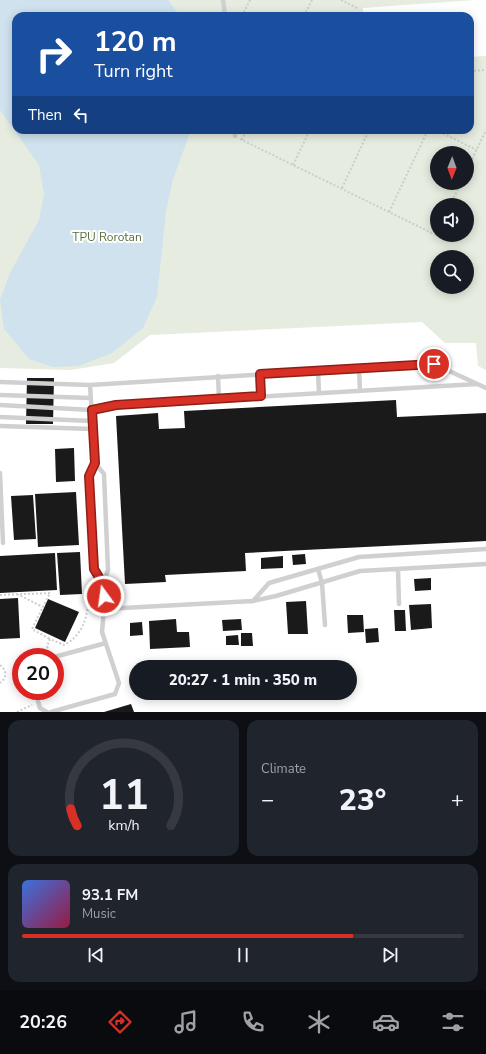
<!DOCTYPE html>
<meta charset="utf-8">
<style>
:root{--surface:#171b24;--page:#20242c;--text:#f1f3f6;--muted:#9ea1a6;--line:#363941;--accent:#d93025}
body{margin:0;font-family:"Nunito Sans",sans-serif;background:var(--page);color:var(--text);height:100vh;display:flex;flex-direction:column;font-size:15px;white-space:nowrap}
*{box-sizing:border-box;margin:0}
p{font-size:13px;color:var(--muted)}
.icon{flex:none;width:22px;height:22px;fill:none;stroke:currentColor;stroke-width:2;stroke-linecap:round;stroke-linejoin:round}
.map{position:relative;height:712px;overflow:hidden}
.panel{display:flex;flex-direction:column;gap:8px;padding:8px;background:#0d0f14;flex:1}
.panel>*{flex:none}
.guide{position:absolute;left:12px;top:12px;width:462px;height:122px;border-radius:12px;box-shadow:0 2px 10px #0003;background:#1a4fa0;color:#fff;overflow:hidden}
.needle{width:26px;rotate:181deg}
.buttons{position:absolute;left:430px;top:146px;display:grid;gap:8px}
.buttons a{display:grid;place-items:center;width:44px;height:44px;border-radius:50%;background:var(--surface);box-shadow:0 2px 10px #0003;font-size:20px}
.speed{position:absolute;left:12px;top:648px;display:flex;gap:8px;font-size:20px;font-weight:700;text-align:center}
.speed>*{display:grid;place-content:center;width:52px;height:52px;border-radius:50%;background:var(--surface);box-shadow:0 2px 10px #0003;line-height:1}
.speed .limit{border:6px solid #d22;background:#fff;color:#111}
.pin{position:absolute;display:grid;place-items:center;width:34px;height:34px;color:#fff;margin:-17px;border:2px solid #fff;border-radius:50%;box-shadow:0 1px 4px #0007}
.me{position:absolute;width:44px;margin:-22px;rotate:346deg;stroke-linejoin:round;filter:drop-shadow(0 0 3px #0008)}
.turn{display:flex;align-items:center;gap:14px;height:84px;padding:0 16px;font-size:18px}
.turn .icon{width:52px;height:52px;stroke-width:2.5}
.turn b{display:block;font-size:28px;line-height:34px}
.then{display:flex;align-items:center;height:38px;padding:0 16px;background:#0003;gap:8px;font-size:15px}
.big{font-size:30px;font-weight:800;line-height:1.1}
.panel .card{flex:1;display:flex;flex-direction:column;justify-content:center;gap:6px;min-width:0;padding:0 14px;border-radius:12px;background:var(--page)}
.panel .dial{align-items:center;gap:0}
.dial svg{height:104px;overflow:visible;fill:none;stroke:var(--line);stroke-width:7;stroke-linecap:round;text-anchor:middle}
.dial text{fill:var(--text);stroke:none}
.song{display:flex;align-items:center;gap:12px}
.cover{width:48px;height:48px;border-radius:6px;background:linear-gradient(135deg,hsl(220 70% 55%),hsl(340 70% 35%))}
.played{height:4px;border-radius:2px;background:linear-gradient(90deg,var(--accent) 75%,var(--line) 75%)}
.keys{display:flex;justify-content:space-around;direction:ltr}
.heat{display:flex;justify-content:space-between;align-items:center;font-size:22px;direction:ltr}
.panel .tiles{flex:1;display:grid;gap:8px;grid-template-columns:1fr 1fr}
.card:last-child{grid-column:span 2}
.trip{position:absolute;left:129px;top:660px;width:228px;height:40px;border-radius:20px;background:var(--surface);box-shadow:0 2px 10px #0003;font-weight:800;line-height:40px;text-align:center}
.menu{display:flex;height:64px;justify-content:space-around;align-items:center;background:#090b0e;color:var(--muted)}
.menu .icon{width:28px;height:28px}
.menu .current{color:var(--accent)}
.menu b{font-size:18px;color:var(--text)}
.map>svg:first-child{display:block}
</style>
<div class="map">
<svg width="486" height="712" viewBox="0 0 486 712">
<rect width="100%" height="100%" fill="#fff"/>
<path fill="#e6ecdf" fill-rule="evenodd" d="M0 0H475L363 8V16H16V130H470V57L486 56V370L478 366 476 343H445L422 322 150 335 114 363 71 370 0 368ZM437 153H467V183H437ZM437 205H467V235H437ZM437 257H467V287H437Z"/>
<path fill="#cfe2ee" d="M0 0H168L180 16H16V130H191L173 179 166 211 157 297 143 328 112 353 79 366 53 367 29 359 4 329 0 300 10 273 39 220 44 194 39 165 0 110Z"/>
<path fill="#1a1a1a" d="M27 378H54L53 424H26Z
M396 400 397 417 486 413V541L245 553 246 571 165 575 166 582 125 584 116 416 158 413 159 429 185 428 184 411Z
M74 448 75 481 56 482 55 449Z
M76 492 79 545 38 547 35 494Z
M33 495 36 539 14 540 11 496Z
M80 552 82 594 60 595 57 553Z
M55 553 57 590 0 593V556Z
M305 554 306 564 293 565 292 555Z
M283 556V568L261 569V558Z
M431 578V590L415 591 414 579Z
M18 598 20 638 0 639V599Z
M48 599 79 612 65 642 35 628Z
M306 601 308 634H288L286 602Z
M431 604 432 628 411 630 409 605Z
M394 610H405L406 631H395Z
M347 615H363L364 632 348 633Z
M176 619 177 632H189L190 647 150 649 149 621Z
M241 619 242 630 223 631 222 620Z
M142 622 143 635 130 636V623Z
M378 628 379 642 366 643 365 629Z
M241 633H252L253 646H241Z
M238 635 239 645H226V636Z
M131 704 134 712H104Z"/>
<g fill="none" stroke-linecap="round" stroke-linejoin="round">
<path stroke="#cdcdcd" stroke-width="2" stroke-dasharray="2 2" stroke-linecap="butt" d="M341 0 357 8
M242 16 250 0
M304 16 312 0
M470 71 486 70
M436 130 477 150
M240 139 436 235 437 232
M242 140 247 130
M293 165 310 130
M467 170 486 130
M342 188 369 130
M450 205 461 183
M389 212 428 130
M17 594 43 607
M0 595 50 593 32 629 50 639
M49 652 47 646 50 639 64 645C77 639 86 624 87 610L97 609
M0 665C7 670 7 678 0 683
M17 712 32 705"/>
<path stroke="#d0d0d0" stroke-width="4.5" d="M223 0 225 16
M235 130V136
M359 368 360 391
M318 371 319 393
M259 374 261 396
M218 376 219 399
M0 382 90 385 434 364 486 388
M90 385 95 463 89 476 94 569 103 584
M0 395 91 398
M0 405 92 410 116 405 477 384
M0 417 92 421
M0 426 93 429
M0 473 3 543
M318 569 322 583 325 625
M398 569 399 604
M253 601 269 583 359 557 486 549
M104 609 253 601 276 596 360 571 486 564
M54 657 106 643
M35 691 40 708 47 712
M51 712 115 694 119 683 102 632 104 609 103 584 108 570 104 474 95 463"/>
</g>
<g fill="none" stroke-linecap="round" stroke-linejoin="round">
<defs>
<path id="route" d="M104 596 103 584 94 569 89 476 95 463 92 410 116 405 261 396 260 374 434 364"/>
</defs>
<use href="#route" stroke="#8d1f18" stroke-width="10"/>
<use href="#route" stroke="#d93025" stroke-width="7"/>
</g>
<g text-anchor="middle" stroke-width="4" stroke-linejoin="round" paint-order="stroke">
<g font-size="12" fill="#56703f" stroke="#fff">
<text x="107" y="241">TPU Rorotan</text>
</g>
</g>
</svg>
<div class="buttons">
<a><svg class="needle" viewBox="-14 -14 28 28"><path d="M0-13l5 13h-10z" fill="#e53935"/><path d="M0 13l5-13h-10z" fill="#9ea1a6"/></svg></a>
<a><svg class="icon" aria-label="sound" viewBox="0 0 24 24"><path d="M4 9h4l5-4v14l-5-4H4zM17 9q2 3 0 6"/></svg></a>
<a><svg class="icon" aria-label="search" viewBox="0 0 24 24"><circle cx="10" cy="10" r="6"/><path d="M15 15l6 6"/></svg></a>
</div>
<div class="speed"><div class="limit">20</div></div>
<div class="pin" style="left:434px;top:364px;background:#d93025"><svg class="icon" aria-label="arrive" viewBox="0 0 24 24"><path d="M6 21V4h12l-3 4 3 4H6"/></svg></div>
<svg class="me" style="left:104px;top:596px" viewBox="-20 -20 40 40"><circle r="17" fill="#d93025" stroke="#fff" stroke-width="3"/><path d="M0-11L8 9 0 5-8 9z" fill="#fff"/></svg>
<div class="trip">20:27 · 1 min · 350 m</div>
<div class="guide">
<div class="turn"><svg class="icon" aria-label="right" viewBox="0 0 24 24"><path d="M7 20v-9h11M14 6l5 5-5 5"/></svg><div><b>120 m</b>Turn right</div></div>
<div class="then">Then<svg class="icon" aria-label="left" viewBox="0 0 24 24"><path d="M17 20v-9H6M10 6l-5 5 5 5"/></svg></div>
</div>
</div>
<section class="panel">
<div class="tiles">
<div class="card dial"><svg viewBox="0 0 100 80">
<path d="M14 69A42 42 0 1 1 86 69"/>
<path d="M14 69A42 42 0 0 1 9 56" stroke="#d93025"/>
<text x="50" y="56" font-size="32" font-weight="700">11</text>
<text x="50" y="72" font-size="11">km/h</text>
</svg></div>
<div class="card"><p>Climate</p>
<div class="heat"><a>−</a><b class="big">23°</b><a>+</a></div>
</div>
<div class="card">
<div class="song"><i class="cover"></i><div><b>93.1 FM</b><p>Music</p></div></div>
<div class="played"></div>
<div class="keys"><svg class="icon" aria-label="previous" viewBox="0 0 24 24"><path d="M18 5L8 12l10 7zM5 5v14"/></svg><svg class="icon" aria-label="pause" viewBox="0 0 24 24"><path d="M8 5v14M16 5v14"/></svg><svg class="icon" aria-label="next" viewBox="0 0 24 24"><path d="M6 5l10 7-10 7zM19 5v14"/></svg></div>
</div>
</div>
</section>
<nav class="menu">
<b>20:26</b>
<svg class="icon current" aria-label="directions" viewBox="0 0 24 24"><path d="M12 3l9 9-9 9-9-9zM9 14v-3h6M13 9l2 2-2 2"/></svg>
<svg class="icon" aria-label="music" viewBox="0 0 24 24"><path d="M9 18V5l10-2v13"/><circle cx="6" cy="18" r="3"/><circle cx="16" cy="16" r="3"/></svg>
<svg class="icon" aria-label="phone" viewBox="0 0 24 24"><path d="M5 4h4l2 5-3 2q2 4 5 5l2-3 5 2v4C11 20 4 13 5 4z"/></svg>
<svg class="icon" aria-label="climate" viewBox="0 0 24 24"><path d="M12 3v18M4 7l16 10M4 17L20 7"/></svg>
<svg class="icon" aria-label="car" viewBox="0 0 24 24"><path d="M5 17H2v-5l4-1 3-4h7l3 4 3 1v5h-3M9 17h6M6 11h13"/><circle cx="7" cy="17" r="2"/><circle cx="17" cy="17" r="2"/></svg>
<svg class="icon" aria-label="filters" viewBox="0 0 24 24"><path d="M4 7h16M4 17h16"/><circle cx="9" cy="7" r="2"/><circle cx="15" cy="17" r="2"/></svg>
</nav>
